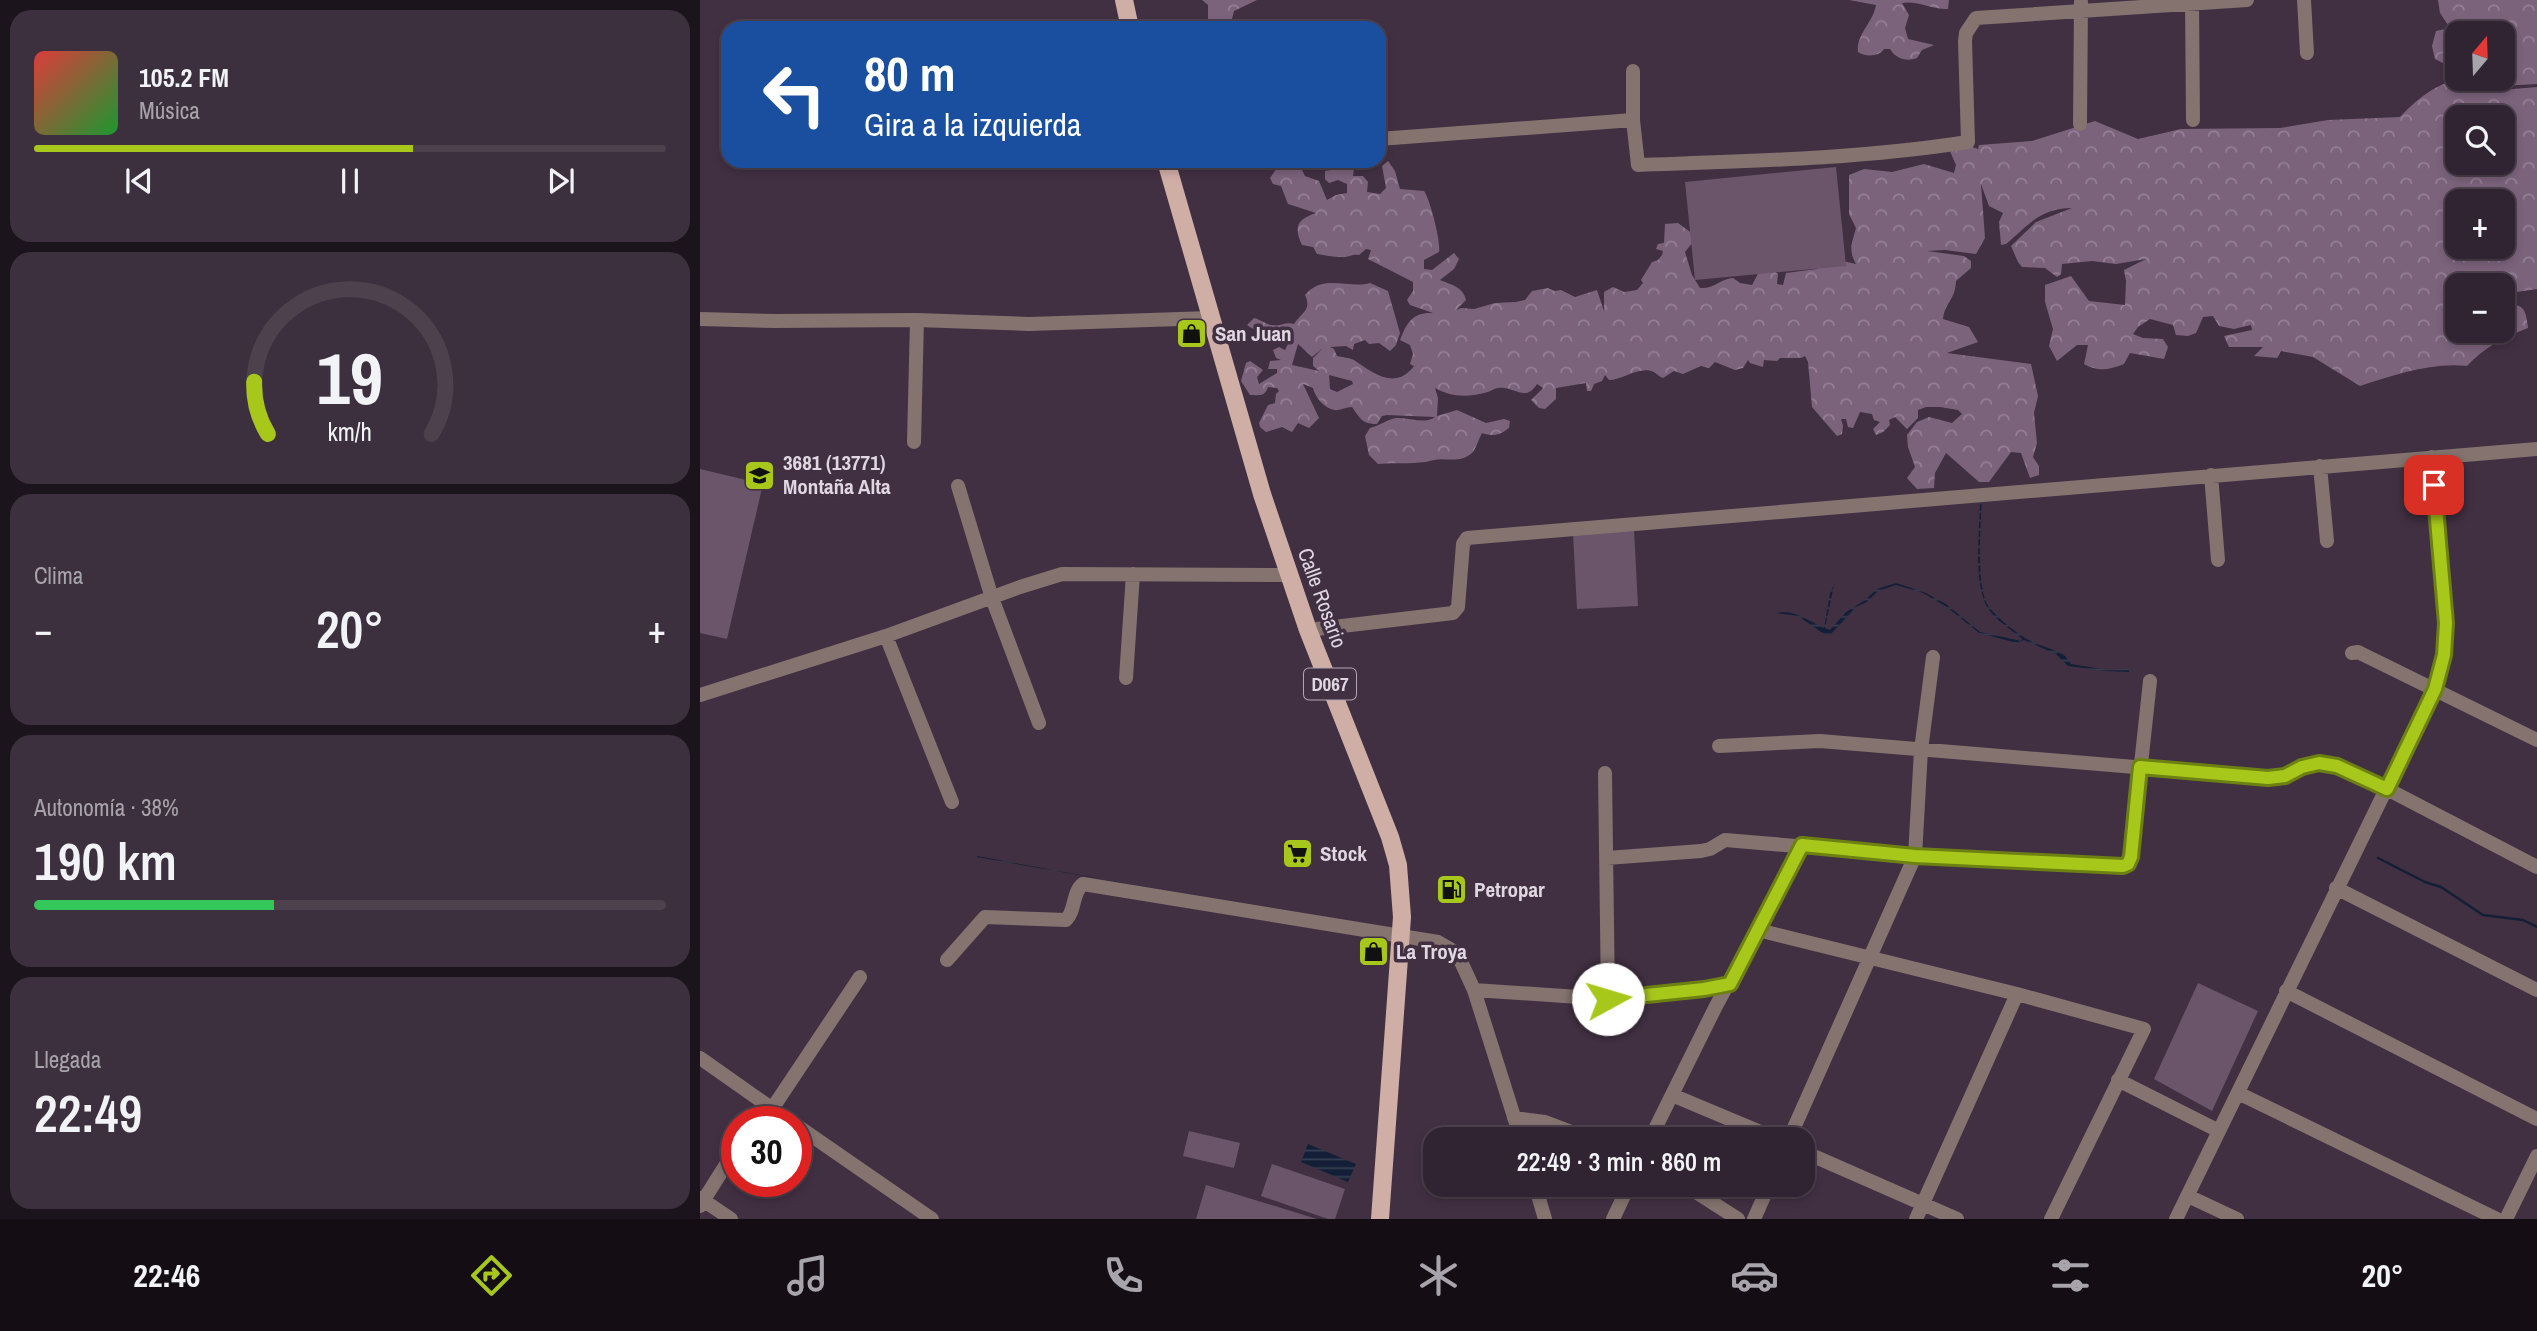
<!DOCTYPE html>
<html lang="es">
<meta charset="utf-8">
<style>
:root{--surface:#312432;--page:#3d303e;--text:#f1f3f6;--muted:#a8a4ac;--line:#4c414d;--accent:#a8c71b}
body{margin:0;font-family:"Archivo Narrow",sans-serif;background:var(--page);color:var(--text);height:100vh;display:flex;flex-direction:column;font-size:26px;white-space:nowrap}
*{box-sizing:border-box;margin:0}
p{font-size:23px;color:var(--muted)}
.icon{flex:none;width:38px;height:38px;fill:none;stroke:currentColor;stroke-width:2;stroke-linecap:round;stroke-linejoin:round}
.map{position:relative;flex:1;overflow:hidden}
.sheet{display:flex;flex-direction:column;gap:10px;padding:10px;background:#1b141c;width:700px}
.sheet>*{flex:none}
.hud{position:absolute;left:21px;top:21px;width:665px;height:147px;border-radius:21px;box-shadow:0 4px 10px #0003,0 0 0 2px var(--line);background:#1a4fa0;color:#fff;overflow:hidden}
.needle{width:46px;rotate:19deg}
.fabs{position:absolute;left:1745px;top:21px;display:grid;gap:14px}
.fabs a{display:grid;place-items:center;width:70px;height:70px;border-radius:14px;background:var(--surface);box-shadow:0 4px 10px #0003,0 0 0 2px var(--line);font-size:35px}
.speed{position:absolute;left:21px;top:1106px;display:flex;gap:14px;font-size:35px;font-weight:700;text-align:center}
.speed>*{display:grid;place-content:center;width:91px;height:91px;border-radius:50%;background:var(--surface);box-shadow:0 4px 10px #0003,0 0 0 2px var(--line);line-height:1}
.speed .limit{border:10px solid #d22;background:#fff;color:#111}
.pin{position:absolute;display:grid;place-items:center;width:60px;height:60px;color:#fff;margin:-30px;border-radius:14px;box-shadow:0 4px 10px #0006}
.me{position:absolute;width:77px;margin:-38px;rotate:84deg;stroke-linejoin:round;filter:drop-shadow(0 0 5px #0008)}
.turn{display:flex;align-items:center;gap:24px;height:147px;padding:0 28px;font-size:32px}
.turn .icon{width:91px;height:91px;stroke-width:2.5}
.turn b{display:block;font-size:49px;line-height:60px}
.big{font-size:52px;font-weight:600;line-height:1.1}
.sheet .widget{flex:1;display:flex;flex-direction:column;justify-content:center;gap:10px;min-width:0;padding:0 24px;border-radius:21px;background:var(--page)}
.sheet .dial{align-items:center;gap:0}
.dial svg{height:182px;overflow:visible;fill:none;stroke:var(--line);stroke-width:7;stroke-linecap:round;text-anchor:middle}
.dial text{fill:var(--text);stroke:none}
.song{display:flex;align-items:center;gap:21px}
.cover{width:84px;height:84px;border-radius:10px;background:linear-gradient(135deg,hsl(0 70% 55%),hsl(130 70% 35%))}
.played{height:7px;border-radius:4px;background:linear-gradient(90deg,var(--accent) 60%,var(--line) 60%)}
.keys{display:flex;justify-content:space-around;direction:ltr}
.heat{display:flex;justify-content:space-between;align-items:center;font-size:38px;direction:ltr}
.charge{height:10px;border-radius:5px;background:linear-gradient(90deg,#34c759 38%,var(--line) 0)}
.trip{position:absolute;left:723px;top:1127px;width:392px;height:70px;border-radius:21px;background:var(--surface);box-shadow:0 4px 10px #0003,0 0 0 2px var(--line);font-weight:600;line-height:70px;text-align:center}
.tabs{display:flex;height:112px;justify-content:space-around;align-items:center;background:#140e14;color:var(--muted)}
.tabs .icon{width:49px;height:49px}
.tabs .current{color:var(--accent)}
.tabs b{font-size:32px;color:var(--text)}
main{display:flex;flex:1;min-height:0}
.map>svg:first-child{display:block}
</style>
<main>
<section class="sheet">
<div class="widget">
<div class="song"><i class="cover"></i><div><b>105.2 FM</b><p>Música</p></div></div>
<div class="played"></div>
<div class="keys"><svg class="icon" aria-label="previous" viewBox="0 0 24 24"><path d="M18 5L8 12l10 7zM5 5v14"/></svg><svg class="icon" aria-label="pause" viewBox="0 0 24 24"><path d="M8 5v14M16 5v14"/></svg><svg class="icon" aria-label="next" viewBox="0 0 24 24"><path d="M6 5l10 7-10 7zM19 5v14"/></svg></div>
</div>
<div class="widget dial"><svg viewBox="0 0 100 80">
<path d="M14 69A42 42 0 1 1 86 69"/>
<path d="M14 69A42 42 0 0 1 8 46" stroke="#a8c71b"/>
<text x="50" y="56" font-size="32" font-weight="700">19</text>
<text x="50" y="72" font-size="11">km/h</text>
</svg></div>
<div class="widget"><p>Clima</p>
<div class="heat"><a>−</a><b class="big">20°</b><a>+</a></div>
</div>
<div class="widget"><p>Autonomía · 38%</p><b class="big">190 km</b><div class="charge"></div></div>
<div class="widget"><p>Llegada</p><b class="big">22:49</b></div>
</section>
<div class="map">
<svg width="1837" height="1219" viewBox="0 0 1837 1219">
<defs>
<pattern id="forest-crowns" width="20" height="18" patternUnits="userSpaceOnUse" patternTransform="scale(1.75)"><rect width="20" height="18" fill="#7b637c"/><path d="M2 6a3 3 0 1 1 6 0M12 15a3 3 0 1 1 6 0" fill="none" stroke="#948094"/></pattern>
<pattern id="water-rules" width="6" height="5" patternUnits="userSpaceOnUse" patternTransform="scale(1.75)"><rect width="6" height="5" fill="#131f36"/><path d="M0 2.5h6" fill="none" stroke="#353f53"/></pattern>
</defs>
<rect width="100%" height="100%" fill="#413042"/>
<path fill="url(#forest-crowns)" fill-rule="evenodd" d="M502 0H557L534 11 532 19 538 28H508V5Z
M1149 0H1249L1248 9C1233 10 1217 0 1202 3L1209 15 1205 28 1208 39 1234 45 1222 50 1217 58C1207 62 1196 59 1190 49H1184C1179 57 1165 57 1158 52 1156 34 1173 23 1176 5Z
M1738 0H1837V84L1801 86 1778 79H1802V33H1757V70L1735 59 1732 46 1736 31 1750 28 1740 13Z
M1760 79 1790 91 1837 87V289L1803 294C1818 313 1825 297 1828 328 1804 337 1785 347 1767 366 1732 362 1694 375 1660 386L1613 357 1581 351 1577 358 1554 356 1563 347H1529L1524 336 1552 330 1551 325 1534 329 1519 326 1513 316 1503 317 1496 333 1488 336 1476 335 1473 325 1450 319 1438 327 1433 334 1443 338 1463 339 1468 347 1464 359 1430 353 1424 364C1409 370 1398 372 1384 364L1388 345H1377L1357 361 1349 346 1353 329 1345 302V285L1371 276 1389 301 1425 305 1426 281 1424 270 1446 259 1416 264 1392 261 1362 264 1361 274 1357 277 1345 268 1322 267 1318 262 1311 246 1336 222 1372 208C1340 208 1329 225 1306 244L1301 245 1299 222 1303 213 1289 206 1281 184 1285 238 1276 254 1245 250 1227 251 1264 256 1271 261V268L1256 281C1255 301 1245 302 1243 319L1269 327 1278 342 1247 353 1331 364 1338 396 1334 413 1337 443 1333 457 1339 466V475L1330 478 1321 453 1311 452 1289 482H1279L1246 453 1235 473 1234 488 1217 489 1207 478 1215 467 1208 447 1207 435 1217 422 1229 417 1252 423 1262 414 1258 410 1240 407H1226L1218 410V418L1207 429 1195 417 1189 420 1190 425 1183 432 1176 435 1173 429 1180 422 1174 420 1172 414 1160 412 1153 428 1148 427 1146 419H1141L1143 426 1142 434 1137 436 1112 407 1108 362 1105 356 1101 358H1080L1077 361 1064 360 1063 367 1050 363 1048 360 1043 368 1035 370 1015 362 1009 368 1001 366 983 374 974 371 963 378C960 377 957 374 954 372 941 365 922 380 909 380L905 375 902 381 894 384 891 391H887L886 383 856 388V399L845 409 839 408 831 400 843 388 837 384C825 403 815 386 798 388 795 388 791 391 788 392 769 397 753 398 735 388L738 398 737 416 757 410 786 423 804 419 810 421 809 428C800 435 794 437 782 433 779 438 776 449 772 453 760 464 745 457 734 460 716 465 698 462 678 464L669 455 665 436 670 428C679 426 688 419 696 418 710 417 724 425 735 417L687 415 682 416 677 424C662 424 660 418 652 407 646 407 639 411 634 410 624 408 615 397 613 388L603 384 619 418 609 428 598 423 592 432 582 427 566 432 560 427 559 423 568 405 575 403 576 394 579 391 577 388 568 387C565 397 559 395 550 395L541 381 546 363 550 361 563 370 557 377 559 384 577 373V369H568L570 361 581 360 576 358 573 350 579 347 585 350 590 340 584 332C569 336 560 334 547 325L554 318C560 319 565 324 571 325 579 327 586 321 594 324 602 312 612 310 605 295 623 273 648 289 670 283L688 291 700 333 696 345 690 351 679 343 669 344 665 340 654 344 653 350 646 346 630 347 634 349 637 356C642 357 650 358 654 360 673 373 695 391 714 366L710 364 713 354 710 345 700 340C707 322 713 312 733 313L710 305 707 300 713 291V282L668 259 671 250 666 249 659 255C652 254 647 258 641 257 633 257 625 255 617 254L613 247 602 245C593 226 598 219 616 213L588 204 581 186 573 184 570 178 582 161 587 163 589 161H614L612 164 604 166 602 170 605 176 619 181 627 200 636 195 647 193V184L638 180 629 183 625 179V171L643 168V161H655L653 176H663L668 182 667 192 680 194 686 188 682 166 688 161 695 171 700 189 724 191C730 199 741 242 739 252L724 260V269L732 270 754 253 759 259 754 269 740 280C752 285 763 287 766 300L756 310 761 308 774 309 795 303 816 302 825 300 832 291 848 288 854 291 861 290 875 297 897 290 904 311V292L913 287 924 292 937 290 943 283 941 280 952 262 958 260 962 255 963 251 956 249 958 244 964 243 965 224 978 223 993 234V242L985 252 992 275 1000 288C1014 289 1020 279 1033 278L1040 283 1052 285 1060 270 1072 269 1078 274 1077 284 1083 285 1086 273 1117 269 1115 262 1138 260 1156 264C1148 250 1152 243 1156 228L1149 214V175L1164 169 1192 172 1224 164 1254 173 1256 165 1249 149 1269 146 1278 149 1279 145 1332 141 1395 121 1438 139 1481 129 1580 128 1628 120 1700 117C1717 99 1735 84 1760 79ZM1757 117H1802V163H1757ZM1757 201H1802V247H1757ZM1757 285H1802V331H1757ZM598 344 612 357 623 348 613 358V366L619 371 592 365ZM629 375 652 381 653 384 637 392 630 389Z"/>
<path fill="#6a556b" d="M1136 167 1146 266 995 280 985 182Z
M0 469 63 484 27 639 0 633Z
M934 530 938 606 877 609 873 534Z
M1498 983 1558 1011 1512 1111 1454 1079Z
M489 1131 540 1143 534 1168 483 1156Z
M572 1164 645 1189 635 1219H628L561 1196Z
M506 1185 617 1219H496Z"/>
<path fill="url(#water-rules)" d="M1282 494C1281 522 1276 577 1286 602 1292 614 1314 631 1325 638 1336 645 1359 650 1365 656 1367 658 1368 661 1371 664L1407 670 1429 669V672L1406 671 1368 666 1356 654 1324 640 1317 643 1279 633 1247 607 1223 593 1196 585 1178 591 1167 602 1156 607 1131 634H1124L1098 616 1077 613C1092 608 1109 621 1124 628L1130 593 1134 585 1125 628 1130 630 1146 612 1165 600 1177 589 1196 583 1224 592 1246 604 1280 632 1321 641 1322 639C1312 630 1297 621 1289 610 1272 586 1280 527 1280 498Z
M277 856 441 886 277 857Z
M608 1144 656 1164 648 1182 601 1162Z"/>
<g fill="none" stroke-linecap="round" stroke-linejoin="round">
<path stroke="#131f36" stroke-width="2.5" d="M1678 858 1725 882 1741 887 1783 915 1823 920 1837 927"/>
<path stroke="#84736f" stroke-width="14" d="M1492 0 1493 120
M1604 0 1607 53
M933 71V120L938 165C1048 161 1159 159 1268 142L1265 41 1266 33 1276 18 1547 0
M1380 124 1381 2
M679 139 933 120
M0 319 74 321 217 320 329 324 510 318
M214 442 217 320
M1620 466 1627 541
M1511 475 1518 560
M258 486 292 598 339 723
M608 630 753 613 758 607 763 544 767 538 1837 449
M186 636 252 802
M1652 653 1658 652 1837 740
M426 678 433 574
M0 695 186 636 320 587 362 574 589 575
M1019 746 1120 741 1568 778 1585 776 1612 764H1631L1687 789 1837 867
M905 773 908 999
M907 858 1001 851 1010 849 1025 840 1215 856 1423 866 1428 864 1431 857 1450 681
M1636 888 1837 990
M1058 930 1317 994 1444 1029 1351 1219
M247 960 285 917 366 920C376 910 372 892 383 884L738 942 757 953 774 990 821 1139
M774 990 908 999 1004 990 1030 984
M1586 991 1837 1119
M0 1058 91 1122
M1418 1080 1519 1131
M1538 1093 1797 1219
M972 1095 1077 1139
M72 1109 160 977
M814 1118 845 1122 890 1139
M53 1122 64 1104
M96 1125 232 1219
M950 1139 1015 1008 1102 845
M1089 1139 1215 856 1221 750 1233 657
M1102 1151 1257 1219
M835 1185 845 1219
M985 1185 1038 1219
M1488 1196 1537 1219
M0 1198 31 1219
M0 1206 37 1147
M913 1219 929 1185
M1054 1219 1069 1185
M1216 1219 1317 994
M1476 1219 1735 689 1744 655 1747 623 1732 457
M1806 1219 1837 1156"/>
<path stroke="#cfaea6" stroke-width="18" d="M424 0 430 28
M466 161 562 494 608 630 690 837 698 865 702 917 680 1219"/>
</g>
<g fill="none" stroke-linecap="round" stroke-linejoin="round">
<defs>
<path id="route" d="M908 999 1004 989 1030 984 1102 845 1215 856 1423 866 1428 864 1431 857 1440 767 1568 778 1585 776 1602 767 1619 763 1637 766 1687 789 1735 689 1744 655 1746 623 1734 485"/>
</defs>
<use href="#route" stroke="#6d8112" stroke-width="18"/>
<use href="#route" stroke="#a8c71b" stroke-width="12"/>
</g>
<defs>
<symbol id="shop-square" viewBox="-11 -11 22 22"><rect x="-9" y="-9" width="18" height="18" rx="4" fill="#a8c71b" stroke="#413042"/><path d="M-5-2.5h2.3a2.7 3.5 0 0 1 5.4 0H5L5.5 6h-11ZM-1.5-2.5h3a1.5 2.3 0 0 0-3 0Z" fill="#111"/></symbol>
<symbol id="school-square" viewBox="-11 -11 22 22"><rect x="-9" y="-9" width="18" height="18" rx="4" fill="#a8c71b" stroke="#413042"/><path d="M0-5L7-2L0 1L-7-2ZM-4 1L0 2.5L4 1V4Q0 6-4 4Z" fill="#111"/></symbol>
<symbol id="supermarket-square" viewBox="-11 -11 22 22"><rect x="-9" y="-9" width="18" height="18" rx="4" fill="#a8c71b" stroke="#413042"/><path d="M-6-5.5h2.5l.6 2H6L4.5 2H-2.5L-4.4-4H-6ZM-1.5 3.2a1.3 1.3 0 1 0 .1 0ZM3 3.2a1.3 1.3 0 1 0 .1 0Z" fill="#111"/></symbol>
<symbol id="fuel-square" viewBox="-11 -11 22 22"><rect x="-9" y="-9" width="18" height="18" rx="4" fill="#a8c71b" stroke="#413042"/><path d="M-5.5-6h7V0h2V4h1.3V-2.5L3-4.5l.8-.8L6-3V5H2.5V1h-1V6h-7ZM-4.2-4.7v3.2H.2V-4.7Z" fill="#111"/></symbol>
</defs>
<g fill-rule="evenodd">
<use href="#shop-square" x="474" y="316" width="35" height="35"/>
<use href="#school-square" x="42" y="458" width="35" height="35"/>
<use href="#supermarket-square" x="580" y="836" width="35" height="35"/>
<use href="#fuel-square" x="734" y="872" width="35" height="35"/>
<use href="#shop-square" x="656" y="934" width="35" height="35"/>
</g>
<g text-anchor="middle" stroke-width="7" stroke-linejoin="round" paint-order="stroke">
<rect fill="#413042" stroke="#b1a5b2" stroke-width="2" x="604" y="668.5" width="52" height="31" rx="5"/>
<g font-size="19" font-weight="bold" fill="#e1d7e2">
<text x="630" y="691">D067</text>
</g>
<g font-size="21" font-weight="bold" fill="#e1d7e2" stroke="#413042" text-anchor="start">
<text x="515" y="341">San Juan</text>
<text x="83" y="470">3681 (13771)<tspan x="83" dy="24">Montaña Alta</tspan></text>
<text x="620" y="861">Stock</text>
<text x="774" y="897">Petropar</text>
<text x="696" y="959">La Troya</text>
</g>
<g font-size="21" fill="#e1d7e2" stroke="#413042">
<text transform="translate(622 598) rotate(70)" y="7">Calle Rosario</text>
</g>
</g>
</svg>
<div class="fabs">
<a><svg class="needle" viewBox="-14 -14 28 28"><path d="M0-13l5 13h-10z" fill="#e53935"/><path d="M0 13l5-13h-10z" fill="#a8a4ac"/></svg></a>
<a><svg class="icon" aria-label="search" viewBox="0 0 24 24"><circle cx="10" cy="10" r="6"/><path d="M15 15l6 6"/></svg></a>
<a>+</a>
<a>−</a>
</div>
<div class="speed"><div class="limit">30</div></div>
<div class="pin" style="left:1734px;top:485px;background:#d93025"><svg class="icon" aria-label="arrive" viewBox="0 0 24 24"><path d="M6 21V4h12l-3 4 3 4H6"/></svg></div>
<svg class="me" style="left:908px;top:999px" viewBox="-20 -20 40 40"><circle r="19" fill="#fff"/><path d="M0-13L10 11 0 6-10 11z" fill="#a8c71b"/></svg>
<div class="trip">22:49 · 3 min · 860 m</div>
<div class="hud">
<div class="turn"><svg class="icon" aria-label="left" viewBox="0 0 24 24"><path d="M17 20v-9H6M10 6l-5 5 5 5"/></svg><div><b>80 m</b>Gira a la izquierda</div></div>
</div>
</div>
</main>
<nav class="tabs">
<b>22:46</b>
<svg class="icon current" aria-label="directions" viewBox="0 0 24 24"><path d="M12 3l9 9-9 9-9-9zM9 14v-3h6M13 9l2 2-2 2"/></svg>
<svg class="icon" aria-label="music" viewBox="0 0 24 24"><path d="M9 18V5l10-2v13"/><circle cx="6" cy="18" r="3"/><circle cx="16" cy="16" r="3"/></svg>
<svg class="icon" aria-label="phone" viewBox="0 0 24 24"><path d="M5 4h4l2 5-3 2q2 4 5 5l2-3 5 2v4C11 20 4 13 5 4z"/></svg>
<svg class="icon" aria-label="climate" viewBox="0 0 24 24"><path d="M12 3v18M4 7l16 10M4 17L20 7"/></svg>
<svg class="icon" aria-label="car" viewBox="0 0 24 24"><path d="M5 17H2v-5l4-1 3-4h7l3 4 3 1v5h-3M9 17h6M6 11h13"/><circle cx="7" cy="17" r="2"/><circle cx="17" cy="17" r="2"/></svg>
<svg class="icon" aria-label="filters" viewBox="0 0 24 24"><path d="M4 7h16M4 17h16"/><circle cx="9" cy="7" r="2"/><circle cx="15" cy="17" r="2"/></svg>
<b>20°</b>
</nav>
